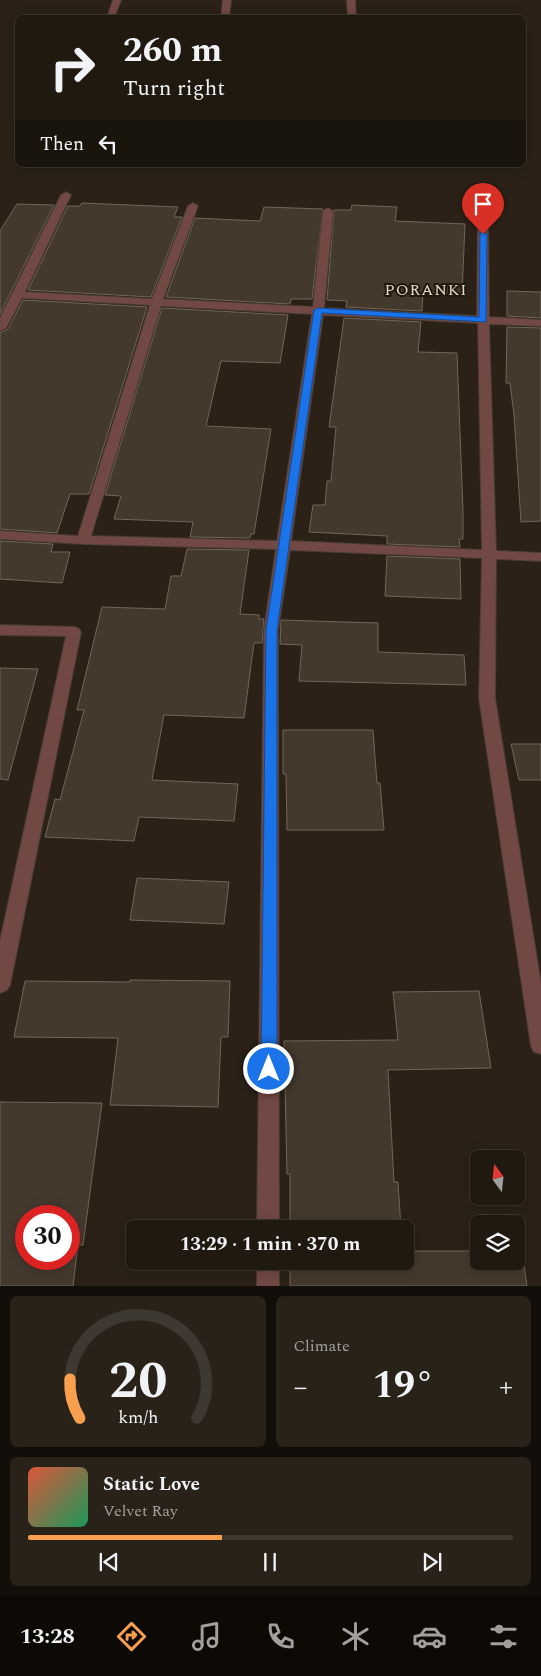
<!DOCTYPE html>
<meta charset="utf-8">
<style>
:root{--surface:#201910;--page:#282219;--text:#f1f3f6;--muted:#a2a09f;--line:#3d3830;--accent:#f99f4d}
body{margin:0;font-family:Spectral,serif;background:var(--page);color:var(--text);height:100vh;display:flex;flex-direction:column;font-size:19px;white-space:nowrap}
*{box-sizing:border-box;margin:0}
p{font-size:16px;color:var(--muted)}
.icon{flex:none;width:28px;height:28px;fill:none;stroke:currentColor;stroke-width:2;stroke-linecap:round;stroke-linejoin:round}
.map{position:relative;height:1286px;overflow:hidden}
.sheet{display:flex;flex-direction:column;gap:10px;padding:10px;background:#120e09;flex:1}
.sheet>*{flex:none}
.banner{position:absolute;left:15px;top:15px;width:511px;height:152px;border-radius:8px;box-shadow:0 2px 12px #0003,0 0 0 1px var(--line);background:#201910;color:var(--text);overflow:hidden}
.needle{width:32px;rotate:345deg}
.controls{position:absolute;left:470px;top:1150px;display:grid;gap:10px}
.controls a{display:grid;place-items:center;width:55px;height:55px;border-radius:8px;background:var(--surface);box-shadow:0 2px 12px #0003,0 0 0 1px var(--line);font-size:25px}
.speed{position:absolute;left:15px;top:1205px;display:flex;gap:10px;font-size:25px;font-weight:700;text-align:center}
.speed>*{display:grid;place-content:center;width:65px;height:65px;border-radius:50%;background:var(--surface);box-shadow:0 2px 12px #0003,0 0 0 1px var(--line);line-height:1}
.speed .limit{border:8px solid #d22;background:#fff;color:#111}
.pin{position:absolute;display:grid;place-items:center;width:42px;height:42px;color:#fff;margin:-51px -21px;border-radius:50% 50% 50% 0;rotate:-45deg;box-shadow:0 0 5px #0007}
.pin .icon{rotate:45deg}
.me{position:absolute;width:55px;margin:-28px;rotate:0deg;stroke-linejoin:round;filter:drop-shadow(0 0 4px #0008)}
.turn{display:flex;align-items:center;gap:18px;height:105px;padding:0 25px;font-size:22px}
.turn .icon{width:65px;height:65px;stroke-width:2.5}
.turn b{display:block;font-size:35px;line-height:42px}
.then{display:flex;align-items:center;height:48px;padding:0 25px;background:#0003;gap:10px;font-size:19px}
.big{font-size:38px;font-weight:700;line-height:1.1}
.sheet .tile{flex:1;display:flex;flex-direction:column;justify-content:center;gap:8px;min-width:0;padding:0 18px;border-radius:8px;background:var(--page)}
.sheet .dial{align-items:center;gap:0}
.dial svg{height:130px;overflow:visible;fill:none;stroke:var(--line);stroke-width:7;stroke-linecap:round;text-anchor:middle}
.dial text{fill:var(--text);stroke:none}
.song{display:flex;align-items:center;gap:15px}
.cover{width:60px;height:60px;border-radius:8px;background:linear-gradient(135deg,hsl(10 70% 55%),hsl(150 70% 35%))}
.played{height:5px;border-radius:2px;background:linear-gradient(90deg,var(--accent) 40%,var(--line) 40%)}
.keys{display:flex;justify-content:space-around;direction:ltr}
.heat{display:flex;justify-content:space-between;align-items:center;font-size:28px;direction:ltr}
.sheet .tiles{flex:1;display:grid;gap:10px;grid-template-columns:1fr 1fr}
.tile:last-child{grid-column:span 2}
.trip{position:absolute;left:126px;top:1220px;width:288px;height:50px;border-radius:8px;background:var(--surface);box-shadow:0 2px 12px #0003,0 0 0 1px var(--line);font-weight:700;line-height:50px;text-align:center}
.tab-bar{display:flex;height:80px;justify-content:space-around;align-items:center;background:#0d0a06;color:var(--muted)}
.tab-bar .icon{width:35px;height:35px}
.tab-bar .selected{color:var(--accent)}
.tab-bar b{font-size:22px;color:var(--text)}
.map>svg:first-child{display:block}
</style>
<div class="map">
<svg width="541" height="1286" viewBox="0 0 541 1286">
<rect width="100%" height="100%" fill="#2b2116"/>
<path fill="#44392d" stroke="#726659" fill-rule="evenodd" d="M82 203 178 207 174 217H182L151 297 28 290 68 206H80Z
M17 204 54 205 0 314V231Z
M352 205 397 207 395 221 465 224 462 294 423 292 422 311 346 307 347 301 327 300 334 210H351Z
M264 207 323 209 312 299H291L290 304 166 297 195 218 260 221Z
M507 291 541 292V318L507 316Z
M23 300 147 307 89 494H70L57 533 0 529V333L8 329Z
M162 308 288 315 280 363 221 361 206 426 271 429 254 534H251L250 538 190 537 193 522 114 519 121 496 105 495Z
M344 318 421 322 418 352 457 353 463 511V539H459L460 547 387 544V536L309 532 313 505H325L327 481H331L336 427H329Z
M507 327 541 328V521L521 522 514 415 510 383H506Z
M0 541 53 544 51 552H70L62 583 0 579Z
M187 549 249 550 240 614 259 615V619H264L262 643H254L244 718 164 715 152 780 238 784 234 821 139 817 134 841 45 837 55 799 60 800 84 710H77L102 607 165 609 171 576H181Z
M387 556 460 559 461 599 385 596Z
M281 620 378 623V652L464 655 466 685 299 681 302 645 280 644Z
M0 668 38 669 8 780 0 779Z
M283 730H373L377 783H380L384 830H287L286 774H283Z
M511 744H541V780H519Z
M137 878 229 882 224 924 130 920Z
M130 980 230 981 228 1037H221L218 1107 110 1105 118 1038 14 1037 25 981 130 982Z
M479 991 491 1068 388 1070 394 1182H398L401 1229H290V1174H287L284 1041 398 1040 393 992Z
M0 1102 102 1103 83 1245H78L73 1286H0ZM26 1216H69V1259H26Z
M516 1250H522L527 1286H290V1261H405V1251H479V1261H516Z"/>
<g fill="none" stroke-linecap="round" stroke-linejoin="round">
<defs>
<path id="street" d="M113 0H121L114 18H107Z
M223 0H231L229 18H221Z
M347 0H355L356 18H348Z
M66 192 71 195 25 292 152 299 188 206 193 203 198 206 163 299 313 307 323 211 328 208 333 211 324 308 477 316 478 217 483 214 488 217 489 317 541 320V326L489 324 496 551 541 553V561L496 559 495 698 541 984V1054L534 1052 531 1046 479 698 482 558 290 550 278 630 279 1229H257L264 630 276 549 83 544 0 539V531L78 536 150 305 22 298 6 328 0 331V318L61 195ZM161 306 312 314 277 541 91 536ZM323 315 478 323 482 550 291 541Z
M0 625 74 627 79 629 81 632 10 985 7 990 0 993V941L66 636 0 635Z
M257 1261H279V1286H257Z"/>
</defs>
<use href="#street" stroke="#463c31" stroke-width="2"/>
<use href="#street" fill="#714843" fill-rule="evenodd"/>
</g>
<path fill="#1a73e8" stroke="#114b97" d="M480 232 487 234 486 322 322 313 277 630V1069L275 1073 269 1075 264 1073 261 1069 266 630 314 310 318 308 479 317Z"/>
<g text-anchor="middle" stroke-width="4" stroke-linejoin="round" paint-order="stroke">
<g font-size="16" letter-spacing="1" fill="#e6d8c9" stroke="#22180d">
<text x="426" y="295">PORANKI</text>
</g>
</g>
</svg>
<div class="controls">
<a><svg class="needle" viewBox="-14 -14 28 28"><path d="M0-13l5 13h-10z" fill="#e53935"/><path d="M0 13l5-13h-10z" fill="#a2a09f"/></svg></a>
<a><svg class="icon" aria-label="layers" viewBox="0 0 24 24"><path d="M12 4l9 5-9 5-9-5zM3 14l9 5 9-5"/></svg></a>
</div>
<div class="speed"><div class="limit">30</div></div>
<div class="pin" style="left:483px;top:234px;background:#d93025"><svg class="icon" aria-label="arrive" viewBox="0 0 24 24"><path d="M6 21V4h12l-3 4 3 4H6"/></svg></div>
<svg class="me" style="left:269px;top:1069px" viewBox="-20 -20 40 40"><circle r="17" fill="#1a73e8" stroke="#fff" stroke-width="3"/><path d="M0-11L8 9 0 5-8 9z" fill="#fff"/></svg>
<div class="trip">13:29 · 1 min · 370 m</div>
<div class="banner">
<div class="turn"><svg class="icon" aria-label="right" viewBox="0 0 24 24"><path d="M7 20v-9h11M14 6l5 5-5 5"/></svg><div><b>260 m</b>Turn right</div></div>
<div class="then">Then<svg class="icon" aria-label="left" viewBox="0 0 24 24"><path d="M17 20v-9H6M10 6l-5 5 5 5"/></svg></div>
</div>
</div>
<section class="sheet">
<div class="tiles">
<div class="tile dial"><svg viewBox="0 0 100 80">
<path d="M14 69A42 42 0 1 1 86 69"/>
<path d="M14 69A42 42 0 0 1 8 45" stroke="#f99f4d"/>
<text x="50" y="56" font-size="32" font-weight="700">20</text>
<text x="50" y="72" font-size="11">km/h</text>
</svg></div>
<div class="tile"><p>Climate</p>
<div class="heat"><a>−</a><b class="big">19°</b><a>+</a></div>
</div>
<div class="tile">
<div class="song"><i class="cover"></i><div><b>Static Love</b><p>Velvet Ray</p></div></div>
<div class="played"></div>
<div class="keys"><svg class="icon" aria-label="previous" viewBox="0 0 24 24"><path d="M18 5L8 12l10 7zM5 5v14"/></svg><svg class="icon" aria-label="pause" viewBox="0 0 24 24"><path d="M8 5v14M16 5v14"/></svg><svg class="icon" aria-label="next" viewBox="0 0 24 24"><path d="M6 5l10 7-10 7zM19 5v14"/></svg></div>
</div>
</div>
</section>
<nav class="tab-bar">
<b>13:28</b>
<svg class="icon selected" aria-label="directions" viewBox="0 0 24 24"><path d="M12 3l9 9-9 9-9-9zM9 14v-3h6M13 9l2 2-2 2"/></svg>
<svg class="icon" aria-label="music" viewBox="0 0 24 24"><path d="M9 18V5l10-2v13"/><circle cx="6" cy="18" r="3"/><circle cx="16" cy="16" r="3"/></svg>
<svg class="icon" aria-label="phone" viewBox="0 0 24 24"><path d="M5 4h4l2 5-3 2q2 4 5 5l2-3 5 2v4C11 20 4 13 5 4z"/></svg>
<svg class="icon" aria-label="climate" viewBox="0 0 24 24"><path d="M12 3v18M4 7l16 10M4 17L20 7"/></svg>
<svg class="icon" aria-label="car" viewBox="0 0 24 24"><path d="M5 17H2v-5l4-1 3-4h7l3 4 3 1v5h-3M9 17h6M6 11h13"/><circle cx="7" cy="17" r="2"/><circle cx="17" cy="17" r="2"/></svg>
<svg class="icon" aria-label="filters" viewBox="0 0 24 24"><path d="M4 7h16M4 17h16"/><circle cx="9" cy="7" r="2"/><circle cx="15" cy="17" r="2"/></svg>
</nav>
